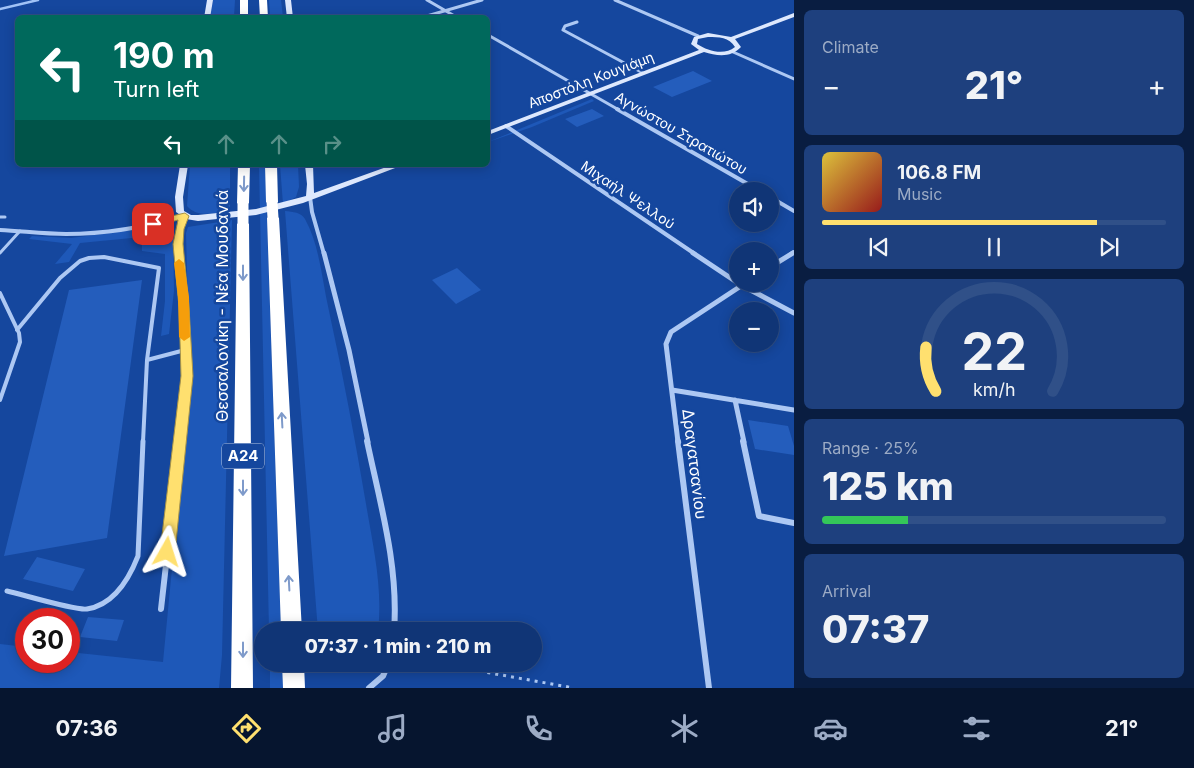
<!DOCTYPE html>
<meta charset="utf-8">
<style>
:root{--surface:#103576;--page:#1e407e;--text:#f1f3f6;--muted:#9cabc5;--line:#305088;--accent:#ffe06f}
body{margin:0;font-family:Inter,sans-serif;background:var(--page);color:var(--text);height:100vh;display:flex;flex-direction:column;font-size:19px;white-space:nowrap}
*{box-sizing:border-box;margin:0}
p{font-size:16px;color:var(--muted)}
.icon{flex:none;width:28px;height:28px;fill:none;stroke:currentColor;stroke-width:2;stroke-linecap:round;stroke-linejoin:round}
.map{position:relative;flex:1;overflow:hidden}
.side{display:flex;flex-direction:column;gap:10px;padding:10px;background:#091d41;width:400px}
.side>*{flex:none}
.hud{position:absolute;left:15px;top:15px;width:475px;height:152px;border-radius:8px;box-shadow:0 2px 12px #0003,0 0 0 1px var(--line);background:#00695c;color:#fff;overflow:hidden}
.buttons{position:absolute;left:729px;top:182px;display:grid;gap:10px}
.buttons a{display:grid;place-items:center;width:50px;height:50px;border-radius:50%;background:var(--surface);box-shadow:0 2px 12px #0003,0 0 0 1px var(--line);font-size:25px}
.speed{position:absolute;left:15px;top:608px;display:flex;gap:10px;font-size:25px;font-weight:700;text-align:center}
.speed>*{display:grid;place-content:center;width:65px;height:65px;border-radius:50%;background:var(--surface);box-shadow:0 2px 12px #0003,0 0 0 1px var(--line);line-height:1}
.speed .limit{border:8px solid #d22;background:#fff;color:#111}
.pin{position:absolute;display:grid;place-items:center;width:42px;height:42px;color:#fff;margin:-21px;border-radius:10px;box-shadow:0 2px 8px #0006}
.me{position:absolute;width:55px;margin:-28px;rotate:6deg;stroke-linejoin:round;filter:drop-shadow(0 0 4px #0008)}
.turn{display:flex;align-items:center;gap:18px;height:105px;padding:0 15px;font-size:22px}
.turn .icon{width:65px;height:65px;stroke-width:2.5}
.turn b{display:block;font-size:35px;line-height:42px}
.lanes{display:flex;align-items:center;height:48px;padding:0 15px;background:#0003;justify-content:center;gap:25px;direction:ltr}
.lanes .off{opacity:.35}
.big{font-size:38px;font-weight:800;line-height:1.1}
.side .card{flex:1;display:flex;flex-direction:column;justify-content:center;gap:8px;min-width:0;padding:0 18px;border-radius:8px;background:var(--page)}
.side .dial{align-items:center;gap:0}
.dial svg{height:130px;overflow:visible;fill:none;stroke:var(--line);stroke-width:7;stroke-linecap:round;text-anchor:middle}
.dial text{fill:var(--text);stroke:none}
.song{display:flex;align-items:center;gap:15px}
.cover{width:60px;height:60px;border-radius:8px;background:linear-gradient(135deg,hsl(50 70% 55%),hsl(0 70% 35%))}
.played{height:5px;border-radius:2px;background:linear-gradient(90deg,var(--accent) 80%,var(--line) 80%)}
.keys{display:flex;justify-content:space-around;direction:ltr}
.heat{display:flex;justify-content:space-between;align-items:center;font-size:28px;direction:ltr}
.charge{height:8px;border-radius:4px;background:linear-gradient(90deg,#34c759 25%,var(--line) 0)}
.trip{position:absolute;left:254px;top:622px;width:288px;height:50px;border-radius:25px;background:var(--surface);box-shadow:0 2px 12px #0003,0 0 0 1px var(--line);font-weight:800;line-height:50px;text-align:center}
.tab-bar{display:flex;height:80px;justify-content:space-around;align-items:center;background:#06152f;color:var(--muted)}
.tab-bar .icon{width:35px;height:35px}
.tab-bar .selected{color:var(--accent)}
.tab-bar b{font-size:22px;color:var(--text)}
main{display:flex;flex:1;min-height:0}
.map>svg:first-child{display:block}
</style>
<main>
<div class="map">
<svg width="794" height="688" viewBox="0 0 794 688">
<rect width="100%" height="100%" fill="#15479e"/>
<path fill="#1e58b8" d="M213 0H235L234 17 210 18Z
M269 0H281L283 17H270Z
M592 99 594 101 532 127 488 142Z
M190 165H230V211C215 213 197 218 187 206Z
M259 165H265L281 631H269Z
M280 165H298L299 187 296 197 283 204Z
M285 211C293 212 301 212 305 219 320 246 322 281 329 311 343 375 355 439 366 504 373 546 383 588 378 631H318Z
M232 220 222 655 219 688H0V644L26 647V661H69V652L163 662 190 381 186 233 188 227Z
M173 225 174 291 169 334 161 336 165 301V254L142 251V237L80 243 69 262 55 264 72 244 29 239 32 236 71 238Z
M270 664H282L283 688H270Z"/>
<g fill="none" stroke-linecap="round" stroke-linejoin="round">
<path stroke="#a0c2f6" stroke-width="2.5" d="M0 9 38 0"/>
</g>
<path fill="#245dbc" d="M693 71 712 81 672 97 653 87Z
M592 109 604 116 577 127 565 119Z
M457 268 481 290 456 304 432 280Z
M142 280 107 538 4 556 69 290Z
M748 420 788 426 794 446V455L755 449Z
M37 557 85 569 73 591 23 579Z
M88 617 124 620 117 641 80 637Z"/>
<g fill="none" stroke-linecap="round" stroke-linejoin="round">
<path stroke="#adc8f3" stroke-width="3" stroke-dasharray="3 5" stroke-linecap="butt" d="M424 664 451 666 574 688"/>
<path stroke="#adc8f3" stroke-width="3" d="M0 217H5
M0 253 20 231"/>
<path stroke="#adc8f3" stroke-width="4" d="M0 293 19 333 20 342 0 400
M17 330 60 278 80 261 89 258 104 257 159 268 147 360 143 442
M147 360 185 350"/>
<path stroke="#adc8f3" stroke-width="5" d="M7 591C21 594 76 611 87 609 113 605 129 579 138 556L143 441"/>
<path stroke="#adc8f3" stroke-width="3" d="M427 0 458 18
M615 0 698 36
M420 18 482 0
M577 22 565 26 563 30 643 73
M488 35 619 110
M733 52 794 79"/>
<path stroke="#adc8f3" stroke-width="4" d="M617 109 760 191
M506 126 695 254
M310 197 312 212 324 254
M770 197 794 211
M0 230C22 231 44 234 66 234 106 234 146 227 185 216
M179 254 180 229 185 216
M791 254 794 252"/>
<path stroke="#adc8f3" stroke-width="5" d="M179 253 184 307 187 376 180 442
M324 253 349 350 368 442
M693 253 738 283
M770 267 793 253
M739 284 794 313
M672 390 794 410
M735 400 744 442
M678 442 666 344 671 332 744 284"/>
<path stroke="#adc8f3" stroke-width="6" d="M367 441C380 503 399 567 394 631
M678 441 709 688
M743 441 759 516 794 523
M161 609 180 441
M369 688 383 676 388 664"/>
<path fill="#dde8fd" fill-rule="evenodd" d="M207 0H213L210 18H204Z
M285 0H291L293 18H287Z
M794 13V17L735 39 741 47C731 58 717 56 704 52L488 135V131L699 50 691 44 694 37 708 33 731 37ZM708 37C719 37 729 37 735 47 724 56 708 51 697 44L698 39Z
M180 165H188L183 197 184 211 191 215H198L256 209 306 196 307 184 305 165H313L314 193 392 165H403L303 203 256 215 198 221 186 219 176 212 175 197Z"/>
<path fill="#fff" fill-rule="evenodd" d="M240 0H248V18H240Z
M259 0H267L268 18H260Z
M238 165H250L249 203 243 207 237 203Z
M265 165H277L278 202 272 206 266 202Z
M273 214 279 218 302 631H281L267 218Z
M243 220 249 224 253 688H231L237 224Z
M282 664H304L305 688H283Z"/>
<path stroke="#fff" stroke-width="11" d="M272 202 273 218
M243 203V224"/>
</g>
<defs><path id="oneway-shaft" d="M-6 0H5M1.5-3L5.5 0L1.5 3" fill="none" stroke-width="1.6" stroke-linecap="round" stroke-linejoin="round" transform="scale(1.25)"/></defs>
<g stroke="#7e9aca">
<use href="#oneway-shaft" transform="translate(244 184) rotate(91)"/>
<use href="#oneway-shaft" transform="translate(243 273) rotate(90)"/>
<use href="#oneway-shaft" transform="translate(282 420) rotate(-93)"/>
<use href="#oneway-shaft" transform="translate(243 488) rotate(90)"/>
<use href="#oneway-shaft" transform="translate(289 583) rotate(-93)"/>
<use href="#oneway-shaft" transform="translate(243 650) rotate(90)"/>
</g>
<path fill="#ffe06f" stroke="#a69248" d="M185 213 189 216 184 229 183 244 189 307 193 376 175 552 172 557 167 560 162 557 160 552 181 376 179 307 173 244 178 220 153 227 148 224 149 221Z"/>
<path fill="#f59e0b" d="M179 259 184 263 189 297 190 337 184 341 179 337 178 297 174 263Z"/>
<g text-anchor="middle" stroke-width="5" stroke-linejoin="round" paint-order="stroke">
<g font-size="14" fill="#fff" stroke="#15479e">
<text transform="translate(591 80) rotate(-21)" y="5">Αποστόλη Κουγιάμη</text>
<text transform="translate(681 133) rotate(30)" y="5">Αγνώστου Στρατιώτου</text>
<text transform="translate(628 195) rotate(34)" y="5">Μιχαήλ Ψελλού</text>
</g>
<rect fill="#15479e" stroke="#b9c8e2" stroke-width="1" x="222" y="443.5" width="42" height="25" rx="4"/>
<g font-size="15" font-weight="bold" fill="#fff">
<text x="243" y="461">Α24</text>
</g>
<g font-size="16" fill="#fff" stroke="#15479e">
<text transform="translate(222 306) rotate(-90)" y="6">Θεσσαλονίκη - Νέα Μουδανιά</text>
<text transform="translate(695 464) rotate(83)" y="6">Δραγατσανίου</text>
</g>
</g>
</svg>
<div class="buttons">
<a><svg class="icon" aria-label="sound" viewBox="0 0 24 24"><path d="M4 9h4l5-4v14l-5-4H4zM17 9q2 3 0 6"/></svg></a>
<a>+</a>
<a>−</a>
</div>
<div class="speed"><div class="limit">30</div></div>
<div class="pin" style="left:153px;top:224px;background:#d93025"><svg class="icon" aria-label="arrive" viewBox="0 0 24 24"><path d="M6 21V4h12l-3 4 3 4H6"/></svg></div>
<svg class="me" style="left:167px;top:552px" viewBox="-20 -20 40 40"><path d="M0-17L14 15 0 8-14 15z" fill="#ffe06f" stroke="#fff" stroke-width="4"/></svg>
<div class="trip">07:37 · 1 min · 210 m</div>
<div class="hud">
<div class="turn"><svg class="icon" aria-label="left" viewBox="0 0 24 24"><path d="M17 20v-9H6M10 6l-5 5 5 5"/></svg><div><b>190 m</b>Turn left</div></div>
<div class="lanes"><svg class="icon" aria-label="left" viewBox="0 0 24 24"><path d="M17 20v-9H6M10 6l-5 5 5 5"/></svg><svg class="icon off" aria-label="ahead" viewBox="0 0 24 24"><path d="M12 20V5M6 11l6-6 6 6"/></svg><svg class="icon off" aria-label="ahead" viewBox="0 0 24 24"><path d="M12 20V5M6 11l6-6 6 6"/></svg><svg class="icon off" aria-label="right" viewBox="0 0 24 24"><path d="M7 20v-9h11M14 6l5 5-5 5"/></svg></div>
</div>
</div>
<section class="side">
<div class="card"><p>Climate</p>
<div class="heat"><a>−</a><b class="big">21°</b><a>+</a></div>
</div>
<div class="card">
<div class="song"><i class="cover"></i><div><b>106.8 FM</b><p>Music</p></div></div>
<div class="played"></div>
<div class="keys"><svg class="icon" aria-label="previous" viewBox="0 0 24 24"><path d="M18 5L8 12l10 7zM5 5v14"/></svg><svg class="icon" aria-label="pause" viewBox="0 0 24 24"><path d="M8 5v14M16 5v14"/></svg><svg class="icon" aria-label="next" viewBox="0 0 24 24"><path d="M6 5l10 7-10 7zM19 5v14"/></svg></div>
</div>
<div class="card dial"><svg viewBox="0 0 100 80">
<path d="M14 69A42 42 0 1 1 86 69"/>
<path d="M14 69A42 42 0 0 1 8 42" stroke="#ffe06f"/>
<text x="50" y="56" font-size="32" font-weight="700">22</text>
<text x="50" y="72" font-size="11">km/h</text>
</svg></div>
<div class="card"><p>Range · 25%</p><b class="big">125 km</b><div class="charge"></div></div>
<div class="card"><p>Arrival</p><b class="big">07:37</b></div>
</section>
</main>
<nav class="tab-bar">
<b>07:36</b>
<svg class="icon selected" aria-label="directions" viewBox="0 0 24 24"><path d="M12 3l9 9-9 9-9-9zM9 14v-3h6M13 9l2 2-2 2"/></svg>
<svg class="icon" aria-label="music" viewBox="0 0 24 24"><path d="M9 18V5l10-2v13"/><circle cx="6" cy="18" r="3"/><circle cx="16" cy="16" r="3"/></svg>
<svg class="icon" aria-label="phone" viewBox="0 0 24 24"><path d="M5 4h4l2 5-3 2q2 4 5 5l2-3 5 2v4C11 20 4 13 5 4z"/></svg>
<svg class="icon" aria-label="climate" viewBox="0 0 24 24"><path d="M12 3v18M4 7l16 10M4 17L20 7"/></svg>
<svg class="icon" aria-label="car" viewBox="0 0 24 24"><path d="M5 17H2v-5l4-1 3-4h7l3 4 3 1v5h-3M9 17h6M6 11h13"/><circle cx="7" cy="17" r="2"/><circle cx="17" cy="17" r="2"/></svg>
<svg class="icon" aria-label="filters" viewBox="0 0 24 24"><path d="M4 7h16M4 17h16"/><circle cx="9" cy="7" r="2"/><circle cx="15" cy="17" r="2"/></svg>
<b>21°</b>
</nav>
